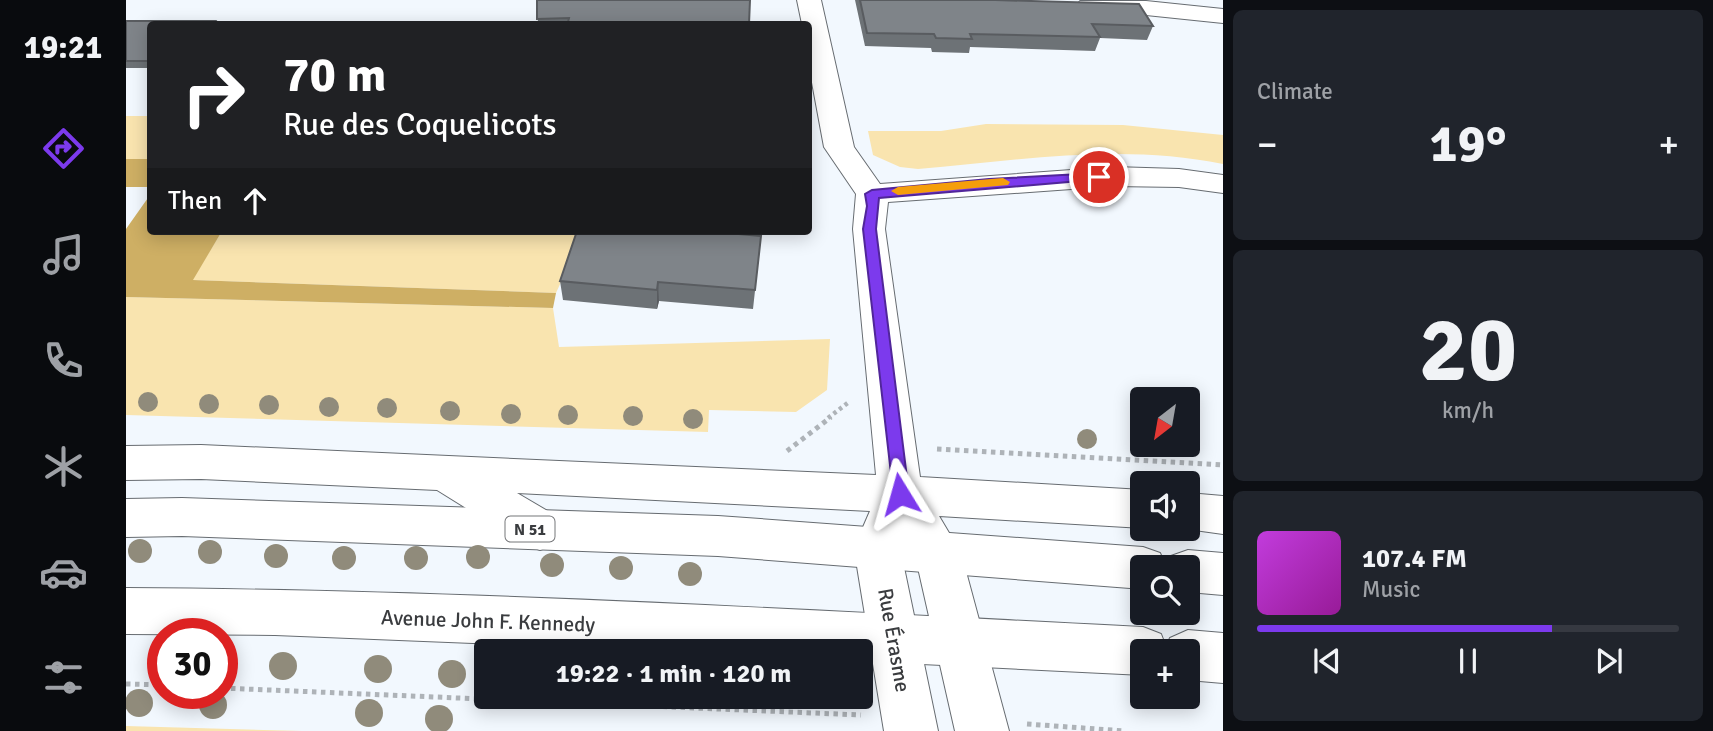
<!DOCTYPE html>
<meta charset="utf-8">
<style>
:root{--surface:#171b24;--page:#20242c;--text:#f1f3f6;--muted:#9ea1a6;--line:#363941;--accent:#7c3aed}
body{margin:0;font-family:Signika,sans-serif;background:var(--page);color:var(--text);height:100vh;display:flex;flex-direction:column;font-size:26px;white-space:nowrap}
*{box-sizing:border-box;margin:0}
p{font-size:23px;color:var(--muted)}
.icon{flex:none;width:38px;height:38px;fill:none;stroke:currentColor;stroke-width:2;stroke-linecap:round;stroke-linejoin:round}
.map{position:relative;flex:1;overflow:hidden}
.panel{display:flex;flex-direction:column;gap:10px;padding:10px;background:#0d0f14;width:490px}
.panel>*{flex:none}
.banner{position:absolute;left:21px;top:21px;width:665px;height:214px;border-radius:7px;box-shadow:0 4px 18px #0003;background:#202124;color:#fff;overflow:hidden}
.needle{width:46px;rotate:211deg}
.tools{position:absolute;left:1004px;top:387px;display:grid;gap:14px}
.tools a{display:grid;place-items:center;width:70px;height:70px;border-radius:7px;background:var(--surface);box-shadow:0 4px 18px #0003;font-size:35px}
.speed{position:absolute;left:21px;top:618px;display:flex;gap:14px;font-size:35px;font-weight:700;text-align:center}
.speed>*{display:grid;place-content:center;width:91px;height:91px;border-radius:50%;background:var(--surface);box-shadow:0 4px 18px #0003;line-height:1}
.speed .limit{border:10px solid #d22;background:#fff;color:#111}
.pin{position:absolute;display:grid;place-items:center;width:60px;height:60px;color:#fff;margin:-30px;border:4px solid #fff;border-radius:50%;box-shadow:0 2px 7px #0007}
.me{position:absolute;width:77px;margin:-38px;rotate:352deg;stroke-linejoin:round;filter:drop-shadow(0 0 5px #0008)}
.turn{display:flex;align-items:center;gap:24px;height:147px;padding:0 21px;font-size:32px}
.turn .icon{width:91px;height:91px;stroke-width:2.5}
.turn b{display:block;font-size:49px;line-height:60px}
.then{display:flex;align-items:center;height:66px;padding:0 21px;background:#0003;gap:14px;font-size:26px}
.big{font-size:52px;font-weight:700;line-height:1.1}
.panel .tile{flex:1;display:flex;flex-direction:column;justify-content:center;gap:10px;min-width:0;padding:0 24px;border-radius:10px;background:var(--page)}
.panel .dial{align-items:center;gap:0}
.dial b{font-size:91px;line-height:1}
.song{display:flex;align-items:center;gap:21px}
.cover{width:84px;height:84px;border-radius:10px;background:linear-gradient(135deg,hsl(290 70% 55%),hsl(300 70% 35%))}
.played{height:7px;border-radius:4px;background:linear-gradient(90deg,var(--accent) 70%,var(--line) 70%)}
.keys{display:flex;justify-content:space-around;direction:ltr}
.heat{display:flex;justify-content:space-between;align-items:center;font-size:38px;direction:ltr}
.trip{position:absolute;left:348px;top:639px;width:399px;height:70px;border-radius:7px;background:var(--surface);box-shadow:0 4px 18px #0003;font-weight:700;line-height:70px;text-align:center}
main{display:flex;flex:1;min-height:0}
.tabs{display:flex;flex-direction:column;width:126px;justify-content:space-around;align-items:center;background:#090b0e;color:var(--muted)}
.tabs .icon{width:49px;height:49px}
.tabs .on{color:var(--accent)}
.tabs b{font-size:32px;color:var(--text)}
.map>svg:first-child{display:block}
</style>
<main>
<nav class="tabs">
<b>19:21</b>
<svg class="icon on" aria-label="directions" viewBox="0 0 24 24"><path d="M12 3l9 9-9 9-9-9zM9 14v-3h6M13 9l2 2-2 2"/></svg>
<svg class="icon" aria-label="music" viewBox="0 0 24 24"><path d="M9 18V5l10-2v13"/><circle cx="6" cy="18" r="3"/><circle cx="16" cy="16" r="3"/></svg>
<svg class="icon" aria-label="phone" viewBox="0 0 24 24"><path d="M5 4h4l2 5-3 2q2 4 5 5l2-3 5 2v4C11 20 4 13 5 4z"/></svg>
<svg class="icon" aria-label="climate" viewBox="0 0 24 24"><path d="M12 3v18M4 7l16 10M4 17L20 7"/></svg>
<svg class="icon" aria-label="car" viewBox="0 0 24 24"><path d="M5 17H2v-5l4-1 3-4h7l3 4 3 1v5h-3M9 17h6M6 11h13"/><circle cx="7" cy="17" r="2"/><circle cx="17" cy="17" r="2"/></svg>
<svg class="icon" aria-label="filters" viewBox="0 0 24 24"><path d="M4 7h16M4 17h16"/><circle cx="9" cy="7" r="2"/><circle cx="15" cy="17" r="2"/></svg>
</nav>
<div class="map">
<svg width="1097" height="731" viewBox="0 0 1097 731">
<rect width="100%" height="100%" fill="#f2f8fe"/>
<path fill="#f9e4af" d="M0 116H24V159H0Z
M860 124 997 125 1097 135V164C997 143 893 160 792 169L774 167 747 155 742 131H815Z
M96 231H458L430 293 66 280Z
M0 297 427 308 433 347 704 339 701 390 670 412 583 410 582 432 0 415Z
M0 726 176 731H0Z"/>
<path fill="#ceaf64" d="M0 159H24V187H0Z
M24 195V231H96L67 280 430 293 427 308 0 297V229Z"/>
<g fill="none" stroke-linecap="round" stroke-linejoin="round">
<defs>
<path id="minor" d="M671 0H695L728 147 754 184 987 167 1053 169 1097 175V193L1053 187 987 186 762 202 759 229 794 477 1017 490V528L813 516 835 553 883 731H829L790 559 778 539 774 548 812 731H758L728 548 744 511 391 493 430 516 437 530 430 544 414 550 398 544 311 490 75 479 0 480V446L75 445 750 475 727 229 730 194 698 147 682 61V24H676Z
M954 1H1020L1097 9V23L1020 15 962 13 954 11 950 6Z
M1062 493 1097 496V534L1054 528H1062Z"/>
<path id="major" d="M56 498 592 516 1017 547 1034 553 1040 567H1017V589L592 556 56 536 0 537V499Z
M1062 550 1097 553V595L1062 592V567H1040L1045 556Z
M0 588C339 590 678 610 1017 627L1035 634 1040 647 1044 638 1062 630 1097 633V683L1062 680V651H1017V675L735 661V651H547L149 635 0 634Z"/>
</defs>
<use href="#minor" stroke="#676c71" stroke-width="2"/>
<use href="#major" stroke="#676c71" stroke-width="2"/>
<path stroke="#aeb3b8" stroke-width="4.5" stroke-dasharray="3.5 3.5" stroke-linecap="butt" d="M702 418 723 402"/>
<path stroke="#aeb3b8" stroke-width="5" stroke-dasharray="4.5 4.5" stroke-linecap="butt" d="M811 449 1097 465
M661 451 705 417
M0 684 37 685
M96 688 735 715
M901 724 999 731"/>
<use href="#minor" fill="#fff" fill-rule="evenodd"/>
<use href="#major" fill="#fff" fill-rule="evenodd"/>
</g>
<g fill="#908b7b">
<circle cx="22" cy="402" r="10"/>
<circle cx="83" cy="404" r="10"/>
<circle cx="143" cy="405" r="10"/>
<circle cx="203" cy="407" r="10"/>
<circle cx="261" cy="408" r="10"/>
<circle cx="324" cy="411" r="10"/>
<circle cx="385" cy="414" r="10"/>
<circle cx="442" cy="415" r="10"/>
<circle cx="507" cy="416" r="10"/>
<circle cx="567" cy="419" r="10"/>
<circle cx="961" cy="439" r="10"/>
<circle cx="14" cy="551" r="12"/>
<circle cx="84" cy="552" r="12"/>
<circle cx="150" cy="556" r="12"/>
<circle cx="352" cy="557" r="12"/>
<circle cx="218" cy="558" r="12"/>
<circle cx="290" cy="558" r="12"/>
<circle cx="426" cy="565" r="12"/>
<circle cx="495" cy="568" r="12"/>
<circle cx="564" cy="574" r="12"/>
<circle cx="157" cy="666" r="14"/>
<circle cx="252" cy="669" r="14"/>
<circle cx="326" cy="674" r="14"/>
<circle cx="13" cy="703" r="14"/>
<circle cx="87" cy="705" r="14"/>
<circle cx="243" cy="713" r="14"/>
<circle cx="313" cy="719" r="14"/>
</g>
<path fill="#6d7276" d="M411 0 623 24H412Z
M729 0H870L1027 26 1021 40 974 38 969 51 844 47 843 53 806 52 805 48 739 46Z
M0 21H89L90 24H24V68H0Z
M635 236 627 309 533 301 531 309 437 300 434 281Z"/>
<path fill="#595c60" d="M532 282 533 301 531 309V290Z"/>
<path fill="#7f8489" stroke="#595c60" stroke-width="2" d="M411 0H624L623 24H495L442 22 443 18 411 19Z
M734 0H869L1013 4 1027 26 966 24 974 37 844 34 846 39 810 38 808 34 741 33Z
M0 21H89L86 24H24V61H0Z
M451 231H579L635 236 629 290 532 282 531 290 434 281Z"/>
<path fill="#7c3aed" stroke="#51269a" stroke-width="2" d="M973 173 977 174V179L753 198 750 229 783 494 781 500 774 502 768 500 737 229 741 206 739 194 746 190 863 179Z"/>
<path fill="#f59e0b" d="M877 178 884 182 882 185 772 195 765 191 772 187Z"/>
<g text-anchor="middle" stroke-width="7" stroke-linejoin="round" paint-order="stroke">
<rect fill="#fff" stroke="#757679" stroke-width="2" x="379.5" y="516.5" width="49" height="25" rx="5"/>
<g font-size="16" font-weight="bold" fill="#3a3c3f">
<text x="404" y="535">N 51</text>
</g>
<g font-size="21" fill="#3a3c3f" stroke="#fff">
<text transform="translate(362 621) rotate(2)" y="7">Avenue John F. Kennedy</text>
<text transform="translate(768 640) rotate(80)" y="7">Rue Érasme</text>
</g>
</g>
</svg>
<div class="tools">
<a><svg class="needle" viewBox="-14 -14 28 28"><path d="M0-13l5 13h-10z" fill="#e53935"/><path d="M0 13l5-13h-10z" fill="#9ea1a6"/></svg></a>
<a><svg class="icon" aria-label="sound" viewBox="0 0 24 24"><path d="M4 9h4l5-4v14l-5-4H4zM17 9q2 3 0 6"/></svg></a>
<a><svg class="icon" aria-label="search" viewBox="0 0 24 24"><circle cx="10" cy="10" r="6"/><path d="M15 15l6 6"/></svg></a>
<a>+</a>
</div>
<div class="speed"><div class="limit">30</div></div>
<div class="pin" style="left:973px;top:177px;background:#d93025"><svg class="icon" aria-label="arrive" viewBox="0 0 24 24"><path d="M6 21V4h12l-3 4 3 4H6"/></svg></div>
<svg class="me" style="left:774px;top:494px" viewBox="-20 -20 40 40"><path d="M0-17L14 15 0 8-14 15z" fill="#7c3aed" stroke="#fff" stroke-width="4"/></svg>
<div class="trip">19:22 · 1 min · 120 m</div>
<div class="banner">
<div class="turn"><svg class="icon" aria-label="right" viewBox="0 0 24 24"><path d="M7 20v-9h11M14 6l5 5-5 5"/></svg><div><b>70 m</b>Rue des Coquelicots</div></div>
<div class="then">Then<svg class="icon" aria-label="ahead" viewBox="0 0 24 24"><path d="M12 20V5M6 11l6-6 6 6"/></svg></div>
</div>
</div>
<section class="panel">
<div class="tile"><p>Climate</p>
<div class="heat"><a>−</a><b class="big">19°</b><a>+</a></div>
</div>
<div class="tile dial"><b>20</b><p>km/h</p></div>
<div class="tile">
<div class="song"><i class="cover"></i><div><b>107.4 FM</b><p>Music</p></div></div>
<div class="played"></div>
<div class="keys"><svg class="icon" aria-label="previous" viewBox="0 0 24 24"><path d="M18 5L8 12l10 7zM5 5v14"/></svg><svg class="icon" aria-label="pause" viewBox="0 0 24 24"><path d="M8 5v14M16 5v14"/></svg><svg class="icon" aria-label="next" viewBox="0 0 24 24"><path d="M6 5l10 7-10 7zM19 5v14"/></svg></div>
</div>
</section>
</main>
